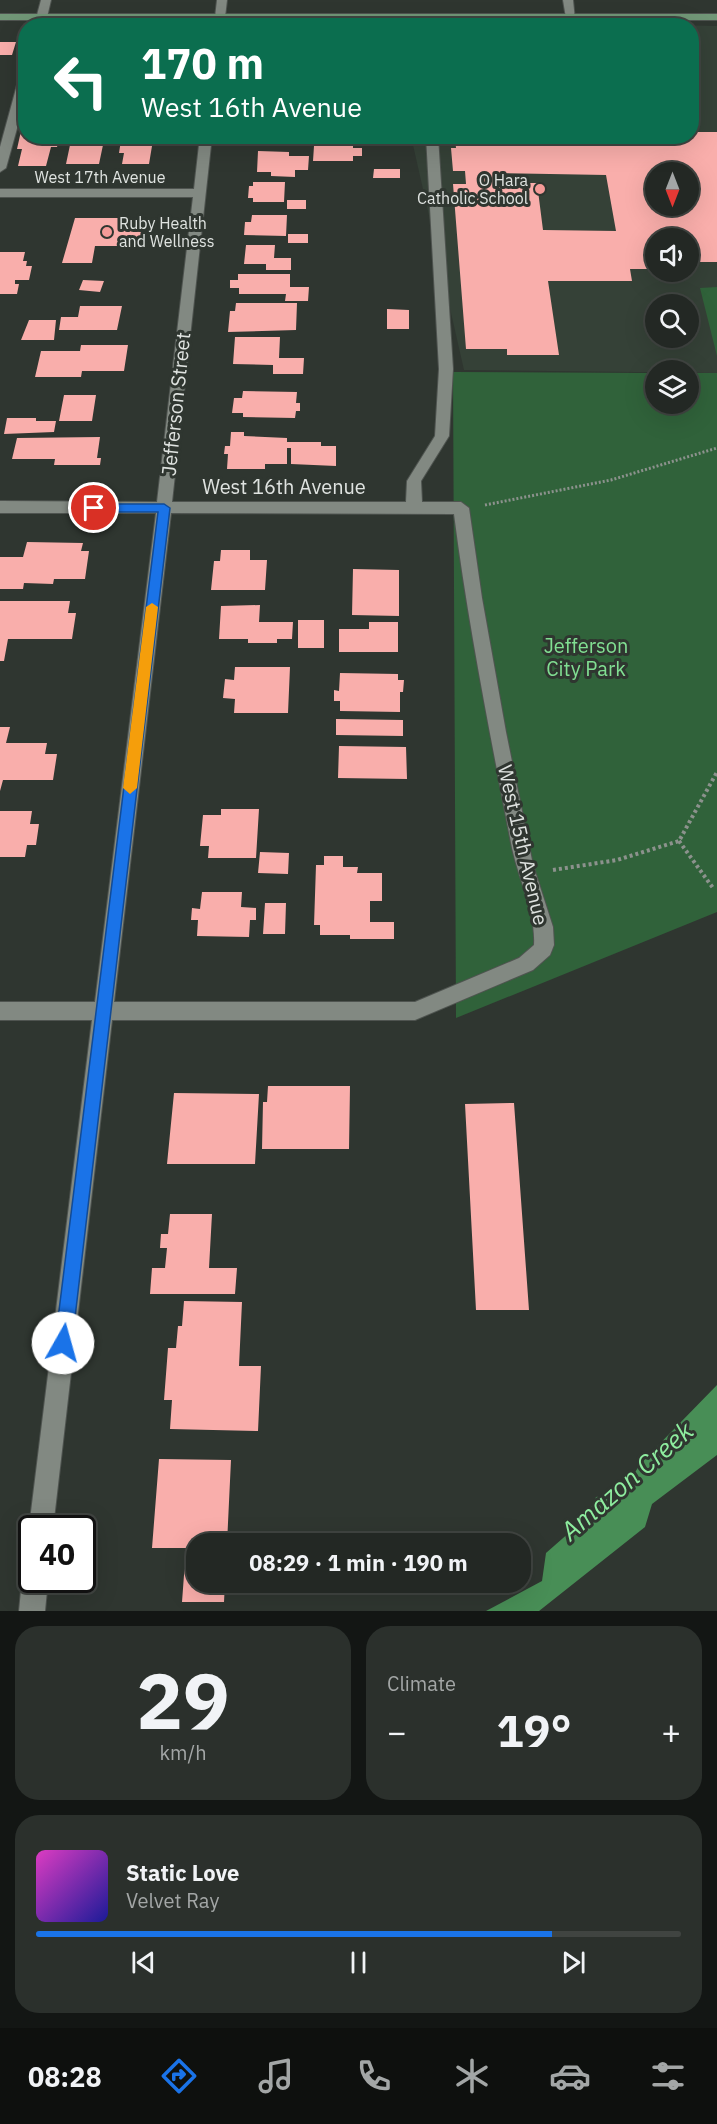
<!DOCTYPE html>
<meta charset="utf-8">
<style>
:root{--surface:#232824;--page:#2b302c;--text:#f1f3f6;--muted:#a3a6a6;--line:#404441;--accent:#1a73e8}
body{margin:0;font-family:"IBM Plex Sans",sans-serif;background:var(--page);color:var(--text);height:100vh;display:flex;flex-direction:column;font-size:22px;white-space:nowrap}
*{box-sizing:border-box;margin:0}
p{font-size:20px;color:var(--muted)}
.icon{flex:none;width:33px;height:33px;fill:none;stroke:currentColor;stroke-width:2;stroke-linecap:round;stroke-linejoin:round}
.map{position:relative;height:1611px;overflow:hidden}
.details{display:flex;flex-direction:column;gap:15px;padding:15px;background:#131614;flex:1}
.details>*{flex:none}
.banner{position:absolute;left:18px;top:18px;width:681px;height:126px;border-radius:24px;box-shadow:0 6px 24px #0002,0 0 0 2px var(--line);background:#0b6e4f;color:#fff;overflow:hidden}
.needle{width:39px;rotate:180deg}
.tools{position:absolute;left:645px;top:162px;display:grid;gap:12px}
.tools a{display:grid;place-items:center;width:54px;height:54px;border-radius:50%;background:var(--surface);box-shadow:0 6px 24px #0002,0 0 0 2px var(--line);font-size:30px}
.speed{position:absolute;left:18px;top:1515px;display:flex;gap:12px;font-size:30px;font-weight:700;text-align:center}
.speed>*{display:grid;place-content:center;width:78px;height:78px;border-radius:50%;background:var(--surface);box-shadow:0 6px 24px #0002,0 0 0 2px var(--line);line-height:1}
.speed .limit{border:3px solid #111;border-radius:9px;background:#fff;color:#111}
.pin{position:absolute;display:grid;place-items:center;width:51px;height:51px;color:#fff;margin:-26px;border:3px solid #fff;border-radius:50%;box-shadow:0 2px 6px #0007}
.me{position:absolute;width:66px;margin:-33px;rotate:7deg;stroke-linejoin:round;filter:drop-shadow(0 0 4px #0008)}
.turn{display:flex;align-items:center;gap:21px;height:126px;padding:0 24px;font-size:27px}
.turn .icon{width:78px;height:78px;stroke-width:2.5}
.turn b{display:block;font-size:42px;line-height:51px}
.big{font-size:45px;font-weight:800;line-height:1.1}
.details .widget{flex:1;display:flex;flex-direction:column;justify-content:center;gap:9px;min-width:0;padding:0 21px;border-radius:24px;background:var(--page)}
.details .dial{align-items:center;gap:0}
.dial b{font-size:78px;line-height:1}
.song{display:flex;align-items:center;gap:18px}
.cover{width:72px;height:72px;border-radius:9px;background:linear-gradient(135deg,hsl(310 70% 55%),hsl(240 70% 35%))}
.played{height:6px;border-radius:3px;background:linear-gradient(90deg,var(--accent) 80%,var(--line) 80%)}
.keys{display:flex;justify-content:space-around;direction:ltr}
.heat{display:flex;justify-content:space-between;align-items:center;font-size:33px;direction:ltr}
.details .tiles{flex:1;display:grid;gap:15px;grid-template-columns:1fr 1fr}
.widget:last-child{grid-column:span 2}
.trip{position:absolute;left:186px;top:1533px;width:345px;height:60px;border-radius:24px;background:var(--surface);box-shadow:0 6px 24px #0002,0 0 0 2px var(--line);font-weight:800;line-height:60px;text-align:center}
.tabs{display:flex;height:96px;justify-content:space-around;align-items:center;background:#0e100e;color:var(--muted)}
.tabs .icon{width:42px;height:42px}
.tabs .selected{color:var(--accent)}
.tabs b{font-size:27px;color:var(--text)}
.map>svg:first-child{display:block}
</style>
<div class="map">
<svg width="717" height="1611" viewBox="0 0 717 1611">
<rect width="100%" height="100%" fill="#2f3630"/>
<path fill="#354137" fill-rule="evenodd" d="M621 24 717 26V373L464 370 413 145 222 144 223 136H692V26ZM656 172H688V206H656ZM656 238H688V272H656ZM656 304H688V338H656Z"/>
<path fill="#30623a" d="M717 287V356L700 288Z
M453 372 655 373 656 404H688L689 373H717V912L456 1018Z"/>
<path fill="#488e56" d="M717 1385V1455L652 1504 645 1527 539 1611H486L542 1581 546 1553 587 1517 596 1497 623 1493 640 1464Z"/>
<path fill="#f9aeab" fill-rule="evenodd" d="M0 42H16L12 55H0Z
M692 126 694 132H717V262H688V238H656V269H630L632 281H548L559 355H507V349H466L453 184H466L465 171H453L451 148H456L455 136H692ZM656 172H688V206H656ZM501 173 606 175 616 231 543 230 537 183H502Z
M21 131H26V136H60L57 147H51L46 166H18L22 149H17Z
M121 140H153L149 164H122L124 153H119Z
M70 145H103L99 164H66Z
M314 146H353V148H362V156H353V161H313Z
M258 151 289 152V156H309L308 170H295V177L271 176V172H257Z
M374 169H400V178H373Z
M253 182H285L284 202H253V198H248L249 186H253Z
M287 200H306V209H287Z
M252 215H287L286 236 244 235 245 222H251Z
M75 218H144L139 246H95L92 263H62Z
M288 234H308V243H288Z
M246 245H275L274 258H291V270H266V264H244Z
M0 252H25L23 261H27L26 266H32L29 280H15V284H19L17 294H0Z
M238 274H290V287H309L308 301H285L286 294H239V288H230V280H238Z
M83 280 104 281 100 292 79 290Z
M236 303H297L296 330 228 332 230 311H235Z
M80 306H122L117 330H59L61 317H78Z
M387 309 409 310V329H387Z
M29 320H56L54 340H21Z
M235 337H280L279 358H304L303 374H273V365L233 364Z
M81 345H128L124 371H82L81 377H35L41 351H80Z
M243 391 297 392 296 403H300V411H296L295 418 243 417V413H232L234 398H242Z
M64 395H96L92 421H59Z
M7 418H36V421H56L54 432 4 434Z
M231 432H244V436L287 438V442H321V446H336V466L291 464V448H287V464H265V469H227L228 454H224L225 446H230Z
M100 437 97 458H101L100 465H54L55 459H12L17 438Z
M27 542 83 543 81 551H89L85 579H54L53 584 24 583 23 589H0V557H23Z
M221 550H250V560H267L265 590H211L214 561H220Z
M353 569 399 570V616L352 615Z
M0 601H70L68 613H76L72 639H8L4 661H0Z
M260 605 259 622H293L292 639H277V643H248V639H219L221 606Z
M298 620H324V648H298Z
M369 622H398V652H339V629H369Z
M235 667H290L288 713H234L235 699 223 698 225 679 234 680Z
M340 673 398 674V680H404L403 692H400V712L340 711V701H334V690L339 691Z
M336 719 403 720V736L336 735Z
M0 727H10L6 743H47L45 754H57L53 780H3L0 791Z
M339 746 406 747 407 779 338 778Z
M221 809H259L256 858H208L209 846H200L203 815H221Z
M0 811H32L30 824H39L36 845H27L25 857H0Z
M260 852 289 853 288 874 258 873Z
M324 856H343V867H358L357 873H382V901H370V922H394V939H350V935H320V925H314L316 865H324Z
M202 892H242L241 907 256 908V920H250L249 937 197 936 198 920H191L192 908 200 909Z
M265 903H286L285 934H263Z
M268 1086H350L349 1149H262L263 1102H267Z
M174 1093 259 1094 255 1164H167Z
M514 1103 529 1310H476L465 1104Z
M170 1214H212L209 1268H237L235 1294H150L152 1268H165L167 1248H160L161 1234H168Z
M184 1301 242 1302 239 1366H261L258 1431 170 1429 172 1400H164L168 1348H176L178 1326H182Z
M159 1459 231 1460 227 1544H196V1582H225L224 1602H182L186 1548H152Z"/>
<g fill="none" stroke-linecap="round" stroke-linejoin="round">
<defs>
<path id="minor" d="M41 0H51L45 26H34Z
M217 0H227L224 26H214Z
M563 0H573L575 20 566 18Z
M459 16H467L469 26H459Z
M26 71V96L6 168 0 172V147L20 74Z
M200 136H212L172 502H406L407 481 435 436 439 369 426 136H438L453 369 449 436 421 481 422 502H461L469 508 482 598 506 732 533 865 553 927 554 945 550 955 533 970 415 1020H112L53 1528H32V1535L29 1528 92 1020H0V1002H95L156 513H0V501L157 502 193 197H0V189H194ZM171 513 454 514C468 624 490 733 511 843 517 876 536 911 534 945L519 958 415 1002H114Z
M32 1569V1580H48L45 1611H19L22 1580 26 1571Z"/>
<path id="major" d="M0 14H717V20H0Z"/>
</defs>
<use href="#minor" stroke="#4f5450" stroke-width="2"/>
<use href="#major" stroke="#4f5450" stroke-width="2"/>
<path stroke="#8c928d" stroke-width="3" stroke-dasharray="2 2" stroke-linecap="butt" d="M485 505 611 480 717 448"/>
<path stroke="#8c928d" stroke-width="4" stroke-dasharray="3 3" stroke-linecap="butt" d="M679 841 713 888
M553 870 617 860 679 841 717 772"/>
<use href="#minor" fill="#828982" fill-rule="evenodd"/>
<use href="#major" fill="#719777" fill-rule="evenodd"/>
</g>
<path fill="#1a73e8" stroke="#114b97" stroke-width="1.5" d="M94 504H164L170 508 72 1343 70 1350 63 1352 57 1350 55 1343 158 512H94L88 508Z"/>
<path fill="#f59e0b" d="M152 603 158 607 137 788 130 794 123 788 146 607Z"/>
<g fill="#f59b98" stroke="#2f3630" stroke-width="2">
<circle cx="540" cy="189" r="6"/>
<circle cx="107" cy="232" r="6"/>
</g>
<g text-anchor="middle" stroke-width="6" stroke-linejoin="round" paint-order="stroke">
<g font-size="16" fill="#dfe3e0" stroke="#2f3630">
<text x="100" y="183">West 17th Avenue</text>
</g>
<g font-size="16" fill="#dfe3e0" stroke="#2f3630" text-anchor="end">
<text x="528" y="186">O Hara<tspan x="528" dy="18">Catholic School</tspan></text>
<text x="119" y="229" text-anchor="start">Ruby Health<tspan x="119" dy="18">and Wellness</tspan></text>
</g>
<g font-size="20" fill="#dfe3e0" stroke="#2f3630">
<text transform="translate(176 404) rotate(-84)" y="7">Jefferson Street</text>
<text x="284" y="494">West 16th Avenue</text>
<text transform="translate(523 845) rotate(77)" y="7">West 15th Avenue</text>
</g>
<g font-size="20" fill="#81df92" stroke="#2f3630">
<text x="586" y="653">Jefferson<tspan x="586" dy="23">City Park</tspan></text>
</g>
<g font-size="26" font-style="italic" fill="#8eed9f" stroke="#2f3630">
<text transform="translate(627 1481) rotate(-41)" y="9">Amazon Creek</text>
</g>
</g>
</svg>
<div class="tools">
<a><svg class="needle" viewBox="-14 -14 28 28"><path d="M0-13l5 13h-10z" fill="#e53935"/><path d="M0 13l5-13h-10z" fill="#a3a6a6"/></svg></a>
<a><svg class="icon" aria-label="sound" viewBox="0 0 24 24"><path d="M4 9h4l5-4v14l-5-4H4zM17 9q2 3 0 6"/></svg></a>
<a><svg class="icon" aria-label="search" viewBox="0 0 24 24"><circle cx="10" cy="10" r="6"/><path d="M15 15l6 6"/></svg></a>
<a><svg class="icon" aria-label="layers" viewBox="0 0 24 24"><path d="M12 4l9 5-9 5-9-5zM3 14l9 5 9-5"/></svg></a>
</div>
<div class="speed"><div class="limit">40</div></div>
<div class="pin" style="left:94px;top:508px;background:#d93025"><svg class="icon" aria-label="arrive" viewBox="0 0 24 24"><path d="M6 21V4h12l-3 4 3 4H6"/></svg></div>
<svg class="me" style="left:63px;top:1343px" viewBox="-20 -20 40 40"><circle r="19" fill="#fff"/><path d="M0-13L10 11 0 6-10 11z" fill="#1a73e8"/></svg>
<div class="trip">08:29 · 1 min · 190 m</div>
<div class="banner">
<div class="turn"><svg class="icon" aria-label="left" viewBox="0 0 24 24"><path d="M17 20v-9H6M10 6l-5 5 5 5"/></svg><div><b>170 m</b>West 16th Avenue</div></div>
</div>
</div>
<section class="details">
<div class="tiles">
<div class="widget dial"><b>29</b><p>km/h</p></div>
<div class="widget"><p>Climate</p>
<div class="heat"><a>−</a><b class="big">19°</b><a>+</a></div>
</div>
<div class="widget">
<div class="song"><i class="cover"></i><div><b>Static Love</b><p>Velvet Ray</p></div></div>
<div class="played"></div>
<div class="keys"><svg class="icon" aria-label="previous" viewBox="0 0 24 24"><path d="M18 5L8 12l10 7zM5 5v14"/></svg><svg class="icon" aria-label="pause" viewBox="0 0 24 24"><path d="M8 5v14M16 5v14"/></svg><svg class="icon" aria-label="next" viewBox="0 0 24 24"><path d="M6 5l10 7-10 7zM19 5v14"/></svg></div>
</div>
</div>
</section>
<nav class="tabs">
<b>08:28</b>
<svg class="icon selected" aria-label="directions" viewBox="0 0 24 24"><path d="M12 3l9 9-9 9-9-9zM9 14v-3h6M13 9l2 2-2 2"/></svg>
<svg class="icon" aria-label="music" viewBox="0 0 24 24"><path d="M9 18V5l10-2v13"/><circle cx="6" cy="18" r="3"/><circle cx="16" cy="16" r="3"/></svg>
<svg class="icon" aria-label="phone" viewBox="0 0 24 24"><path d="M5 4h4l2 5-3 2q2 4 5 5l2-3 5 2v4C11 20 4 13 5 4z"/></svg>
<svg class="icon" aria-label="climate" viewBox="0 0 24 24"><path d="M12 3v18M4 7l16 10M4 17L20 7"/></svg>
<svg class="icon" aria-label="car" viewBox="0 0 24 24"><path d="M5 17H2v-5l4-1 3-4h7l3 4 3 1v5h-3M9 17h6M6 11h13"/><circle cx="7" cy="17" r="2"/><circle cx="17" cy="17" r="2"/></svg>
<svg class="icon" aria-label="filters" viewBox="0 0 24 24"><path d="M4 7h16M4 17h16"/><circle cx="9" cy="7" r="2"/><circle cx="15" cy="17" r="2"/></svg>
</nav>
